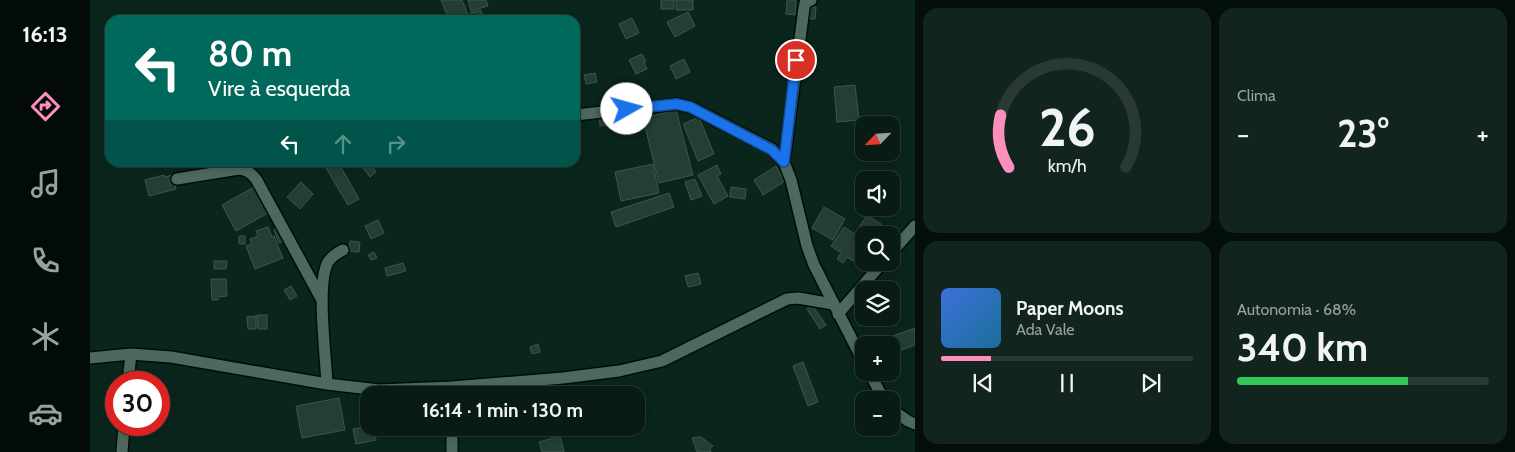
<!DOCTYPE html>
<html lang="pt">
<meta charset="utf-8">
<style>
:root{--surface:#081c15;--page:#11251e;--text:#f1f3f6;--muted:#98a1a0;--line:#293a34;--accent:#fe8ebd}
body{margin:0;font-family:Cabin,sans-serif;background:var(--page);color:var(--text);height:100vh;display:flex;flex-direction:column;font-size:19px;white-space:nowrap}
*{box-sizing:border-box;margin:0}
p{font-size:16px;color:var(--muted)}
.icon{flex:none;width:28px;height:28px;fill:none;stroke:currentColor;stroke-width:2;stroke-linecap:round;stroke-linejoin:round}
.map{position:relative;flex:1;overflow:hidden}
.details{display:flex;flex-direction:column;gap:8px;padding:8px;background:#040f0c;width:600px}
.details>*{flex:none}
.hud{position:absolute;left:15px;top:15px;width:475px;height:152px;border-radius:15px;box-shadow:0 2px 8px #0003,0 0 0 1px var(--line);background:#00695c;color:#fff;overflow:hidden}
.needle{width:32px;rotate:245deg}
.tools{position:absolute;left:765px;top:116px;display:grid;gap:10px}
.tools a{display:grid;place-items:center;width:45px;height:45px;border-radius:10px;background:var(--surface);box-shadow:0 2px 8px #0003,0 0 0 1px var(--line);font-size:25px}
.speed{position:absolute;left:15px;top:371px;display:flex;gap:10px;font-size:25px;font-weight:700;text-align:center}
.speed>*{display:grid;place-content:center;width:65px;height:65px;border-radius:50%;background:var(--surface);box-shadow:0 2px 8px #0003,0 0 0 1px var(--line);line-height:1}
.speed .limit{border:8px solid #d22;background:#fff;color:#111}
.pin{position:absolute;display:grid;place-items:center;width:42px;height:42px;color:#fff;margin:-21px;border:2px solid #fff;border-radius:50%;box-shadow:0 1px 5px #0007}
.me{position:absolute;width:55px;margin:-28px;rotate:83deg;stroke-linejoin:round;filter:drop-shadow(0 0 4px #0008)}
.turn{display:flex;align-items:center;gap:18px;height:105px;padding:0 20px;font-size:22px}
.turn .icon{width:65px;height:65px;stroke-width:2.5}
.turn b{display:block;font-size:35px;line-height:42px}
.lanes{display:flex;align-items:center;height:48px;padding:0 20px;background:#0003;justify-content:center;gap:25px;direction:ltr}
.lanes .off{opacity:.35}
.big{font-size:38px;font-weight:700;line-height:1.1}
.details .widget{flex:1;display:flex;flex-direction:column;justify-content:center;gap:8px;min-width:0;padding:0 18px;border-radius:15px;background:var(--page)}
.details .dial{align-items:center;gap:0}
.dial svg{height:130px;overflow:visible;fill:none;stroke:var(--line);stroke-width:7;stroke-linecap:round;text-anchor:middle}
.dial text{fill:var(--text);stroke:none}
.song{display:flex;align-items:center;gap:15px}
.cover{width:60px;height:60px;border-radius:8px;background:linear-gradient(135deg,hsl(220 70% 55%),hsl(200 70% 35%))}
.played{height:5px;border-radius:2px;background:linear-gradient(90deg,var(--accent) 20%,var(--line) 20%)}
.keys{display:flex;justify-content:space-around;direction:ltr}
.heat{display:flex;justify-content:space-between;align-items:center;font-size:28px;direction:ltr}
.charge{height:8px;border-radius:4px;background:linear-gradient(90deg,#34c759 68%,var(--line) 0)}
.details .tiles{flex:1;display:grid;gap:8px;grid-template-columns:repeat(2,1fr)}
.trip{position:absolute;left:270px;top:386px;width:285px;height:50px;border-radius:15px;background:var(--surface);box-shadow:0 2px 8px #0003,0 0 0 1px var(--line);font-weight:700;line-height:50px;text-align:center}
main{display:flex;flex:1;min-height:0}
.dock{display:flex;flex-direction:column;width:90px;justify-content:space-around;align-items:center;background:#030b08;color:var(--muted)}
.dock .icon{width:35px;height:35px}
.dock .on{color:var(--accent)}
.dock b{font-size:22px;color:var(--text)}
.map>svg:first-child{display:block}
</style>
<main>
<nav class="dock">
<b>16:13</b>
<svg class="icon on" aria-label="directions" viewBox="0 0 24 24"><path d="M12 3l9 9-9 9-9-9zM9 14v-3h6M13 9l2 2-2 2"/></svg>
<svg class="icon" aria-label="music" viewBox="0 0 24 24"><path d="M9 18V5l10-2v13"/><circle cx="6" cy="18" r="3"/><circle cx="16" cy="16" r="3"/></svg>
<svg class="icon" aria-label="phone" viewBox="0 0 24 24"><path d="M5 4h4l2 5-3 2q2 4 5 5l2-3 5 2v4C11 20 4 13 5 4z"/></svg>
<svg class="icon" aria-label="climate" viewBox="0 0 24 24"><path d="M12 3v18M4 7l16 10M4 17L20 7"/></svg>
<svg class="icon" aria-label="car" viewBox="0 0 24 24"><path d="M5 17H2v-5l4-1 3-4h7l3 4 3 1v5h-3M9 17h6M6 11h13"/><circle cx="7" cy="17" r="2"/><circle cx="17" cy="17" r="2"/></svg>
</nav>
<div class="map">
<svg width="825" height="452" viewBox="0 0 825 452">
<rect width="100%" height="100%" fill="#0a251c"/>
<path fill="#243e34" stroke="#3b564c" d="M351 0H372L379 17 372 20H359Z
M378 0H396L398 6 381 11Z
M571 0H584V9H571Z
M586 0H603V10H586Z
M697 0H706L705 15 696 14Z
M719 7H726L725 19H718Z
M391 10 394 20H382L380 13Z
M598 12 605 26 585 37 577 22Z
M542 18 549 33 536 39 529 24Z
M552 54 556 62 554 63 557 69 546 74 539 60Z
M594 59 600 72 586 79 580 66Z
M505 73 507 82 496 84 494 75Z
M765 85 769 120 747 122 744 87Z
M535 110 537 122 510 126 509 113Z
M586 110 603 175 569 183 553 118Z
M609 117 624 154 608 161 593 124Z
M245 162H248L269 199 258 205 236 168Z
M268 162H280L286 172 280 177Z
M563 164 569 193 531 201 525 172Z
M627 165 631 174 627 176 638 196 624 204 608 175Z
M686 166 695 181 673 195 664 180Z
M74 175 75 177 83 175 86 189 59 196 55 180Z
M605 179 612 196 601 200 595 182Z
M211 182 223 194 210 209 197 197Z
M164 187 178 213 146 231 132 205Z
M641 187 656 189 655 199 640 197Z
M579 193 584 207 526 227 521 212Z
M734 207 755 219 743 240 722 228Z
M777 215 791 224 784 235H777L768 229Z
M288 220 294 233 281 239 275 226Z
M178 227 182 237 184 236 193 258 165 269 156 246 162 244 160 239 168 236 166 231Z
M191 227 196 240 189 243 184 230Z
M754 227 774 240V245L763 261 757 257 753 263 747 259 751 253 741 246Z
M149 236H155V244H149Z
M260 241 270 242 269 252 259 251Z
M284 252 287 258 281 260 278 255Z
M124 261H137L136 269H124Z
M313 263 316 271 297 276 295 268Z
M608 273 611 284 598 287 595 276Z
M121 279H136L137 296 128 297V300H122Z
M201 286 207 296 200 300 194 290Z
M722 305 736 325 730 329 717 309Z
M167 315H177V329H168Z
M166 316V329H158L157 317Z
M825 328V345L806 352 800 337Z
M448 344 450 352 442 354 440 347Z
M713 362 728 402 718 406 703 366Z
M249 398 255 430 212 438 206 406Z
M279 426V428H284L286 440 266 444 263 429Z
M470 436 474 452H452L449 442Z
M611 437 623 446 620 448 621 452H607L602 438Z"/>
<g fill="none" stroke-linecap="round" stroke-linejoin="round">
<defs>
<path id="street" d="M485 115 587 104 600 107 682 149 694 162 701 180 717 246 724 265 774 363
M694 162 714 8 715 3 721 0
M87 179 149 169C157 170 161 173 166 179L232 300
M801 253 825 226
M748 314 793 262
M0 358 41 354 81 357 237 384 289 390 362 387 473 378 529 371 572 361 697 299 708 298 743 304
M779 372 794 400
M38 382 41 354
M237 384C236 357 226 283 238 262 242 256 247 253 253 250
M801 409 818 421 825 424
M32 452 34 425
M362 452V428"/>
</defs>
<use href="#street" stroke="#000e06" stroke-width="14"/>
<use href="#street" stroke="#4d695e" stroke-width="11"/>
</g>
<g fill="none" stroke-linecap="round" stroke-linejoin="round">
<defs>
<path id="route" d="M537 109 587 104 600 107 682 150 694 162 706 60"/>
</defs>
<use href="#route" stroke="#114b97" stroke-width="12"/>
<use href="#route" stroke="#1a73e8" stroke-width="9"/>
</g>
</svg>
<div class="tools">
<a><svg class="needle" viewBox="-14 -14 28 28"><path d="M0-13l5 13h-10z" fill="#e53935"/><path d="M0 13l5-13h-10z" fill="#98a1a0"/></svg></a>
<a><svg class="icon" aria-label="sound" viewBox="0 0 24 24"><path d="M4 9h4l5-4v14l-5-4H4zM17 9q2 3 0 6"/></svg></a>
<a><svg class="icon" aria-label="search" viewBox="0 0 24 24"><circle cx="10" cy="10" r="6"/><path d="M15 15l6 6"/></svg></a>
<a><svg class="icon" aria-label="layers" viewBox="0 0 24 24"><path d="M12 4l9 5-9 5-9-5zM3 14l9 5 9-5"/></svg></a>
<a>+</a>
<a>−</a>
</div>
<div class="speed"><div class="limit">30</div></div>
<div class="pin" style="left:706px;top:60px;background:#d93025"><svg class="icon" aria-label="arrive" viewBox="0 0 24 24"><path d="M6 21V4h12l-3 4 3 4H6"/></svg></div>
<svg class="me" style="left:537px;top:109px" viewBox="-20 -20 40 40"><circle r="19" fill="#fff"/><path d="M0-13L10 11 0 6-10 11z" fill="#1a73e8"/></svg>
<div class="trip">16:14 · 1 min · 130 m</div>
<div class="hud">
<div class="turn"><svg class="icon" aria-label="left" viewBox="0 0 24 24"><path d="M17 20v-9H6M10 6l-5 5 5 5"/></svg><div><b>80 m</b>Vire à esquerda</div></div>
<div class="lanes"><svg class="icon" aria-label="left" viewBox="0 0 24 24"><path d="M17 20v-9H6M10 6l-5 5 5 5"/></svg><svg class="icon off" aria-label="ahead" viewBox="0 0 24 24"><path d="M12 20V5M6 11l6-6 6 6"/></svg><svg class="icon off" aria-label="right" viewBox="0 0 24 24"><path d="M7 20v-9h11M14 6l5 5-5 5"/></svg></div>
</div>
</div>
<section class="details">
<div class="tiles">
<div class="widget dial"><svg viewBox="0 0 100 80">
<path d="M14 69A42 42 0 1 1 86 69"/>
<path d="M14 69A42 42 0 0 1 9 37" stroke="#fe8ebd"/>
<text x="50" y="56" font-size="32" font-weight="700">26</text>
<text x="50" y="72" font-size="11">km/h</text>
</svg></div>
<div class="widget"><p>Clima</p>
<div class="heat"><a>−</a><b class="big">23°</b><a>+</a></div>
</div>
<div class="widget">
<div class="song"><i class="cover"></i><div><b>Paper Moons</b><p>Ada Vale</p></div></div>
<div class="played"></div>
<div class="keys"><svg class="icon" aria-label="previous" viewBox="0 0 24 24"><path d="M18 5L8 12l10 7zM5 5v14"/></svg><svg class="icon" aria-label="pause" viewBox="0 0 24 24"><path d="M8 5v14M16 5v14"/></svg><svg class="icon" aria-label="next" viewBox="0 0 24 24"><path d="M6 5l10 7-10 7zM19 5v14"/></svg></div>
</div>
<div class="widget"><p>Autonomia · 68%</p><b class="big">340 km</b><div class="charge"></div></div>
</div>
</section>
</main>
